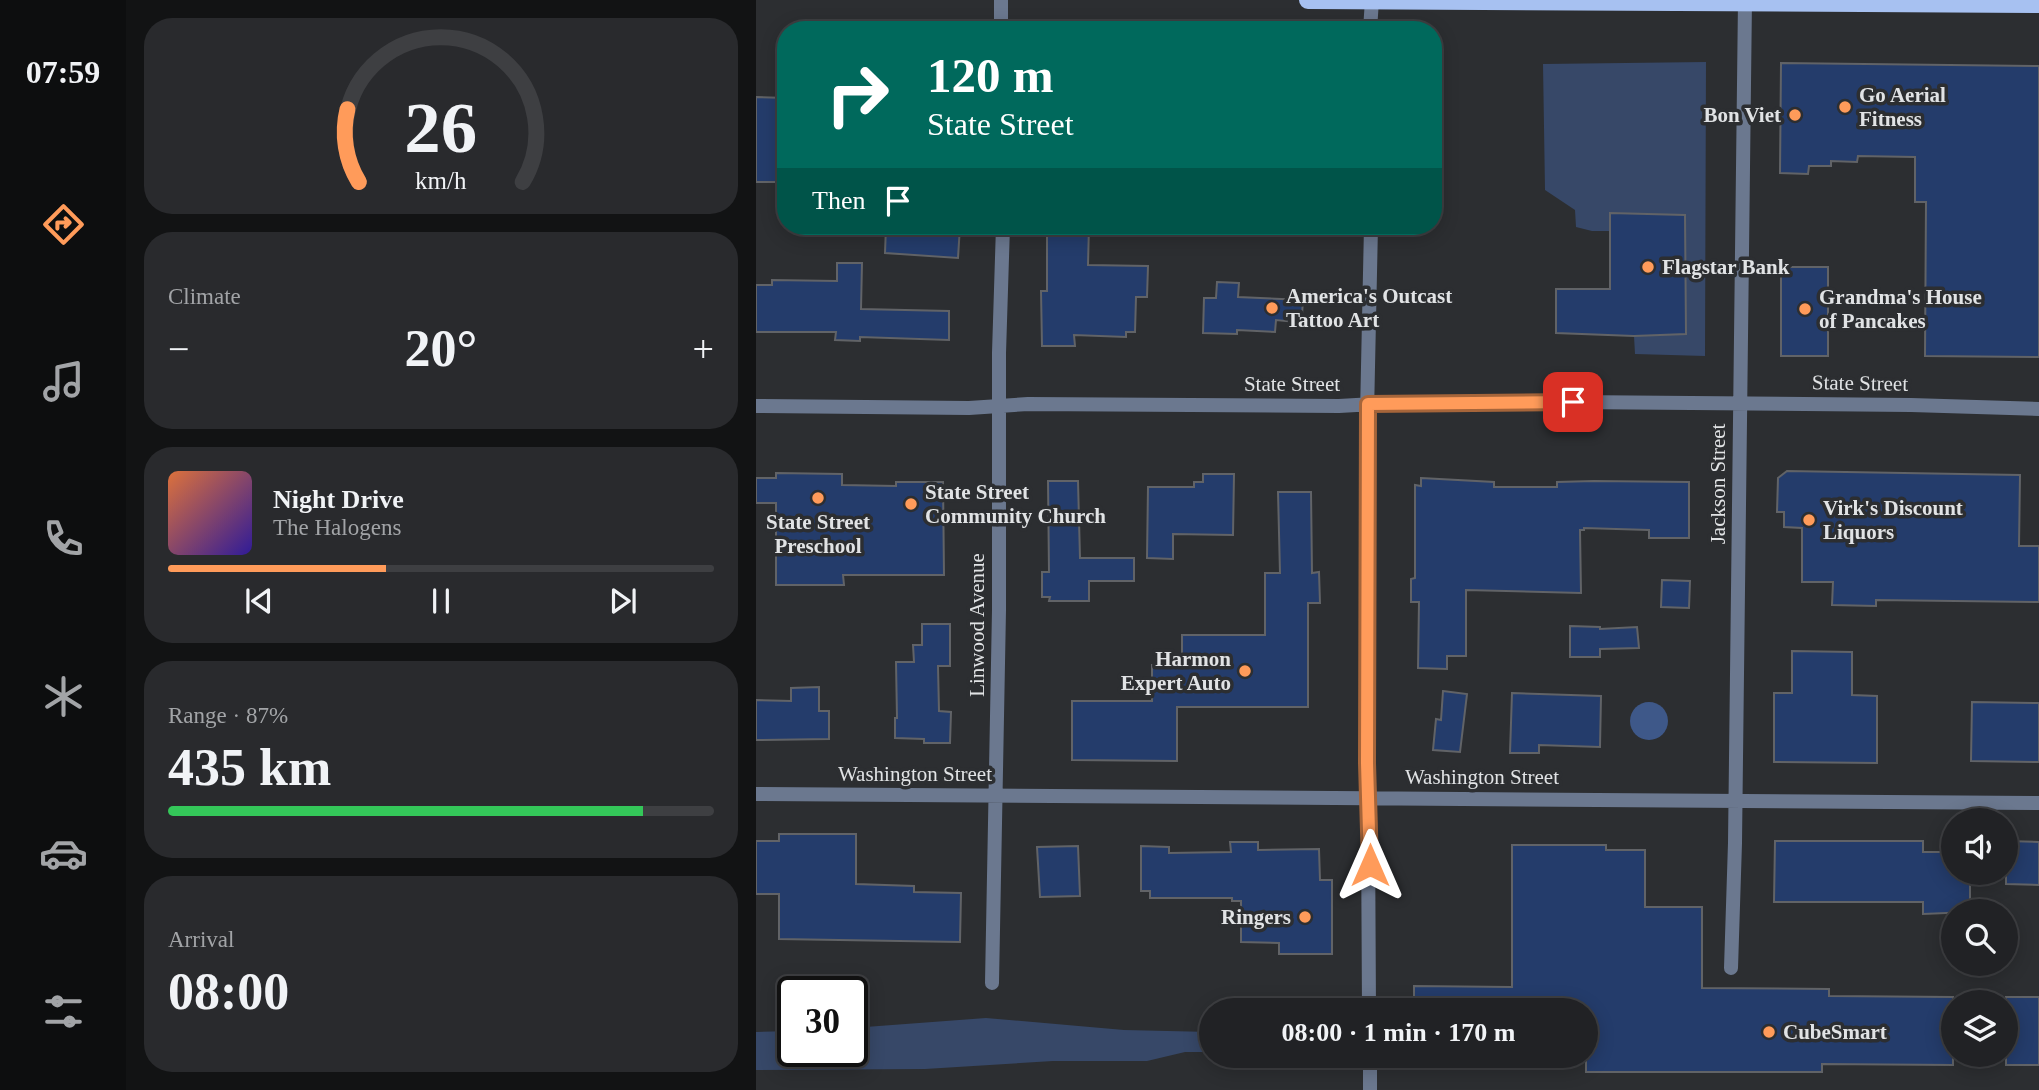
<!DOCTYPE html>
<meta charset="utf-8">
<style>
:root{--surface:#212225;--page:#292a2d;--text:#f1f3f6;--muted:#a2a4a7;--line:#3e3f42;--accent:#ff9b5a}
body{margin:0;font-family:"Times New Roman",serif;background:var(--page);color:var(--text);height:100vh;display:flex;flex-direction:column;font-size:26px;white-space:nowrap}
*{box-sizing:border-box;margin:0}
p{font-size:23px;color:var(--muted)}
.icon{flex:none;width:38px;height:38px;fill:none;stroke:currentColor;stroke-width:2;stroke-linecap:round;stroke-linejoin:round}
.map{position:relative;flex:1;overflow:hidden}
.drawer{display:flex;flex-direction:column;gap:18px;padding:18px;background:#121314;width:630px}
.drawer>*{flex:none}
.banner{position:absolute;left:21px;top:21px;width:665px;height:214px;border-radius:28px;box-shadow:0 4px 18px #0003,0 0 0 2px var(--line);background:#00695c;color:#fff;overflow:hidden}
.fabs{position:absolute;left:1185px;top:808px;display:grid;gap:14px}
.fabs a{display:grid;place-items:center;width:77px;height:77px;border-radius:50%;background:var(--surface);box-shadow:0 4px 18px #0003,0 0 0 2px var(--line);font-size:35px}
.speed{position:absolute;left:21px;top:976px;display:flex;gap:14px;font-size:35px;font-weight:700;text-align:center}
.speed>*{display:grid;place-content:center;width:91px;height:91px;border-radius:50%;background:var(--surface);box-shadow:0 4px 18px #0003,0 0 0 2px var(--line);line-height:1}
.speed .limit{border:4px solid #111;border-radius:10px;background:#fff;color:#111}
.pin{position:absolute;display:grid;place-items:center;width:60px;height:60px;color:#fff;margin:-30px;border-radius:14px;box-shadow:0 4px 10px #0006}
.me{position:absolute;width:77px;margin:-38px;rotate:0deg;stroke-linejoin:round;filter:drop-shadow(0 0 5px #0008)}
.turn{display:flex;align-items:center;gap:24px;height:147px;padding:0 35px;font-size:32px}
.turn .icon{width:91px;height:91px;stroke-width:2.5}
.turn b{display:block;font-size:49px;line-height:60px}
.then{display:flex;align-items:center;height:66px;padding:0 35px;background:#0003;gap:14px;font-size:26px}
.big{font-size:52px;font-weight:800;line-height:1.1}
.drawer .tile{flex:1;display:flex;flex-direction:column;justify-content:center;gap:10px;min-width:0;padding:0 24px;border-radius:28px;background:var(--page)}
.drawer .dial{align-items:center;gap:0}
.dial svg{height:182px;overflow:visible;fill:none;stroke:var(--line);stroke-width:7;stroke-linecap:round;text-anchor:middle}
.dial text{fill:var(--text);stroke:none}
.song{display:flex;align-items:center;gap:21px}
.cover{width:84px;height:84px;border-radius:10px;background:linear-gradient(135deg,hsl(20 70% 55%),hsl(250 70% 35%))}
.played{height:7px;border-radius:4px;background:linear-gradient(90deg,var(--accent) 40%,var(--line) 40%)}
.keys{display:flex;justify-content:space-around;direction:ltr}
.heat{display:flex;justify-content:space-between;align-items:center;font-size:38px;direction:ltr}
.charge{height:10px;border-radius:5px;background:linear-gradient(90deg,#34c759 87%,var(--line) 0)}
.trip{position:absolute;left:443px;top:998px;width:399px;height:70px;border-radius:35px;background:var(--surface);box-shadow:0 4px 18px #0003,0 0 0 2px var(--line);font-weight:800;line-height:70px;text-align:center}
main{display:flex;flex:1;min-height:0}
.menu{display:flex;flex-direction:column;width:126px;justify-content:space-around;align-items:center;background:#0d0e0f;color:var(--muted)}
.menu .icon{width:49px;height:49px}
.menu .on{color:var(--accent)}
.menu b{font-size:32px;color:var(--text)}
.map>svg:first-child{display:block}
</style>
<main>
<nav class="menu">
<b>07:59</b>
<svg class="icon on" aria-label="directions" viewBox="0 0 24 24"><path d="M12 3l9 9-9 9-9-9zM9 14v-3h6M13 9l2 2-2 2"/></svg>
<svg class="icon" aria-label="music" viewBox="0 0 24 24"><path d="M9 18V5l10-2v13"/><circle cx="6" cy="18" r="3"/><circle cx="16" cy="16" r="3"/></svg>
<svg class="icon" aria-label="phone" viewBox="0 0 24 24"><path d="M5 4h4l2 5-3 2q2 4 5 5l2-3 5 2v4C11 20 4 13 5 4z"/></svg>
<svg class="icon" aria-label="climate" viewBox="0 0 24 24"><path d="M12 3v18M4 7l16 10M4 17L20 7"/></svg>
<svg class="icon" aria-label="car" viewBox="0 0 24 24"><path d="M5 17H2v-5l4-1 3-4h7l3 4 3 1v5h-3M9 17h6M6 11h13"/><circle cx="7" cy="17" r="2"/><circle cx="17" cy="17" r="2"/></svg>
<svg class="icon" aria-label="filters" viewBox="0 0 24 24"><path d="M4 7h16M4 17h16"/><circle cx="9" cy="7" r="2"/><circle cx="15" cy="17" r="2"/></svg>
</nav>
<section class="drawer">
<div class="tile dial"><svg viewBox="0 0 100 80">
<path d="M14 69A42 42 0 1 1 86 69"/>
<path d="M14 69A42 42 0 0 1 9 37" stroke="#ff9b5a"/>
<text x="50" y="56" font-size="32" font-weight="700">26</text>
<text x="50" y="72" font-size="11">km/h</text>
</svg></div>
<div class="tile"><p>Climate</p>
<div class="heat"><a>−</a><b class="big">20°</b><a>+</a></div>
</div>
<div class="tile">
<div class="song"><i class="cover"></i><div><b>Night Drive</b><p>The Halogens</p></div></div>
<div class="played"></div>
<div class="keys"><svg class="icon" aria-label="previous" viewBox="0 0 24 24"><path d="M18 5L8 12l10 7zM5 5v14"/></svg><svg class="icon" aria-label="pause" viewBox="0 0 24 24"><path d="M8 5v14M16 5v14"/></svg><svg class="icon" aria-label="next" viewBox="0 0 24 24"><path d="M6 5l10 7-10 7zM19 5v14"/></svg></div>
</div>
<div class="tile"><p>Range · 87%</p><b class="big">435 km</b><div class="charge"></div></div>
<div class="tile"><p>Arrival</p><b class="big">08:00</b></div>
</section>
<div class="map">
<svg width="1283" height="1090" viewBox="0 0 1283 1090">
<rect width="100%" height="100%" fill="#2c2e31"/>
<path fill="#374868" d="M950 62 949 356 879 354 878 336 930 334 929 215 855 213 853 231H836L820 227 819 210 789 190 787 64Z
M230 1018 368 1030 455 1032V1052H429L391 1061H297L169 1069 0 1070V1032L37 1031V1052H96V1028Z"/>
<path fill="#3e5889" d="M874 721a19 19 0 1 1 38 0a19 19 0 1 1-38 0Z"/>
<path fill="#243c6b" stroke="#616367" stroke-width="2" d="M1025 63 1283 66V357L1169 356 1170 202H1159V157L1102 156 1101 162 1075 161V166H1053L1052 174 1024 173Z
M0 97 30 98V182H0Z
M854 213 929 215 930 334 878 336 800 333V289H854Z
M130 226H204L202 258 129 253Z
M291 226H333L332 265 392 266 391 297H380L379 332H370V337L318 335 319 346H286L285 291H291Z
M81 263H106L105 309 193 311V340L104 337V341L79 340 80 332H0V285H16V280L81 281Z
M1025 267H1072V356H1025Z
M461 282 483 283 482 297 547 300 546 315 540 322 520 320 519 332 481 330V334L447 333 448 298H460Z
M1031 471 1264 475 1263 546H1283V602L1120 600V606L1076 605 1077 582H1046V528L1028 527V512H1021L1022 478Z
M20 473 86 474V485L140 486V482H187L188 575H87L88 585H20V503H0V478H20Z
M447 474H478L477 535 417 534V559L391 558 392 487H438V482H447Z
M665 478 738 482V487H801V482L838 481 933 482V538H893V530L828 528V530H824L825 593 710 590V656H691V669L662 668 663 602H655V579L659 578V485L665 486Z
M292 481H322L324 558H378V581H333V601H293L294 597H286V572H293Z
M522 492H555L556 573 563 572 564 603H552V707H421V761L316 760V701H396V665L426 666V635H509V573H524Z
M906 580 934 581 933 608 905 607Z
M166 624H194V666H182L183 711 195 712 194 743H168V739L139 738V718H141L140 662H158L157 645H166Z
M814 626 844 627V629L881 627 883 648 844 649V657H814Z
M1036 651 1096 652V695L1121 696V763L1018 762V693H1036Z
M63 687V711H73V739L0 740V700L35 701V688Z
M687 691 711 694 704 752 677 750 680 719 685 720Z
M756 693 845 696 844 747 783 745V753H754Z
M1216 702 1283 703V762L1215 761Z
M23 834H100V884L158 886V892L205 893 204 942 23 939V894H0V841H23Z
M1019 841H1167V852H1197V873H1214V912L1167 914V902H1018Z
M1250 841 1283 842V885L1250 884Z
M474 842H502V850L563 849 564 880H576V954H523V943L485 942V901H476V898H394V891H385V846L413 847V853L475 852Z
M756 845H850V850H889V907H946V988L1073 989V996L1197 997V1065L1066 1064V1072H830V1010H658V986L756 987Z
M322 846 324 896 284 897 281 847Z
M1250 997H1283V1065H1250Z"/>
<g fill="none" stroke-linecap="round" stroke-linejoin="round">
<path stroke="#6b788f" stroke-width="14" d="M245 30V0
M614 30 616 0
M0 406 213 408 272 404 583 406 635 403 817 402 1155 405 1283 409
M0 794 1283 803
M975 968 979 843 989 0
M236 983 243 610V353L247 226
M613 1010 610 461 615 226
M614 1090V1055"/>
<path stroke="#a7c1f1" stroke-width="18" d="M552 0 1283 4"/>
</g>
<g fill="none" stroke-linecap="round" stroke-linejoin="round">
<defs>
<path id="route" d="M614 865 611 763 612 404 817 402"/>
</defs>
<use href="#route" stroke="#a6653a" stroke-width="18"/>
<use href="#route" stroke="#ff9b5a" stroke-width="12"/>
</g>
<g fill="#ff9b5a" stroke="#2c2e31" stroke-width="2.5">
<circle cx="1089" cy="107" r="7"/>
<circle cx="1039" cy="115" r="7"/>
<circle cx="892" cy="267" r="7"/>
<circle cx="516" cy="308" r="7"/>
<circle cx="1049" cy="309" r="7"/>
<circle cx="62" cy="498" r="7"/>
<circle cx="155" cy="504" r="7"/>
<circle cx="1053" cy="520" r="7"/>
<circle cx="489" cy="671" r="7"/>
<circle cx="549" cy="917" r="7"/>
<circle cx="1013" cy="1032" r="7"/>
</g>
<g text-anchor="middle" stroke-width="7" stroke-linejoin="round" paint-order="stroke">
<g font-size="21" font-weight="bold" fill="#e1e3e5" stroke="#2c2e31" text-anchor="start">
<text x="1103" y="102">Go Aerial<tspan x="1103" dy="24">Fitness</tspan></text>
<text x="1025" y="122" text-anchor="end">Bon Viet</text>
<text x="906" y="274">Flagstar Bank</text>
<text x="530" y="303">America's Outcast<tspan x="530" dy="24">Tattoo Art</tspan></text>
<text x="1063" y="304">Grandma's House<tspan x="1063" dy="24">of Pancakes</tspan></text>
<text x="169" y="499">State Street<tspan x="169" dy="24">Community Church</tspan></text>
<text x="1067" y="515">Virk's Discount<tspan x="1067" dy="24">Liquors</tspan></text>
<text x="62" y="529" text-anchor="middle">State Street<tspan x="62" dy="24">Preschool</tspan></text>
<text x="475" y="666" text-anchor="end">Harmon<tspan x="475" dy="24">Expert Auto</tspan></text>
<text x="535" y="924" text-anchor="end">Ringers</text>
<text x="1027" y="1039">CubeSmart</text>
</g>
<g font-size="21" fill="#e1e3e5" stroke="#2c2e31">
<text transform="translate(1104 383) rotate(1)" y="7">State Street</text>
<text x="536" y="391">State Street</text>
<text transform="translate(962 484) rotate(-90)" y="7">Jackson Street</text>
<text transform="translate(221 625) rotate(-90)" y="7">Linwood Avenue</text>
<text x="159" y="781">Washington Street</text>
<text x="726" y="784">Washington Street</text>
</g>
</g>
</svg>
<div class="fabs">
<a><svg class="icon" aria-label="sound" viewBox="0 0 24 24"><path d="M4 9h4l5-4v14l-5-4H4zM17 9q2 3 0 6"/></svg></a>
<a><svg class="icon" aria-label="search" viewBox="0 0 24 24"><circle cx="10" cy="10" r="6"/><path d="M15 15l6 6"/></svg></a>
<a><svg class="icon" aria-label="layers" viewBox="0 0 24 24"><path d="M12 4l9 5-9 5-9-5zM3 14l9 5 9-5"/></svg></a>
</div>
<div class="speed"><div class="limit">30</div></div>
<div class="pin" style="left:817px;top:402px;background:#d93025"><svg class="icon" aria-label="arrive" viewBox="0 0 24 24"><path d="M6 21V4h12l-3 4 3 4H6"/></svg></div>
<svg class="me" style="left:614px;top:865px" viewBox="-20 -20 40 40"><path d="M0-17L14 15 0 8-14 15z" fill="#ff9b5a" stroke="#fff" stroke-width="4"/></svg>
<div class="trip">08:00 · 1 min · 170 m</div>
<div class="banner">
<div class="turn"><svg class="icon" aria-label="right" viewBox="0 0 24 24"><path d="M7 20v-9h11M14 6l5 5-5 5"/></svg><div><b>120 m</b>State Street</div></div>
<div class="then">Then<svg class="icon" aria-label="arrive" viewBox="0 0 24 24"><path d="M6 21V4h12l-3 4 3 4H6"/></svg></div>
</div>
</div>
</main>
